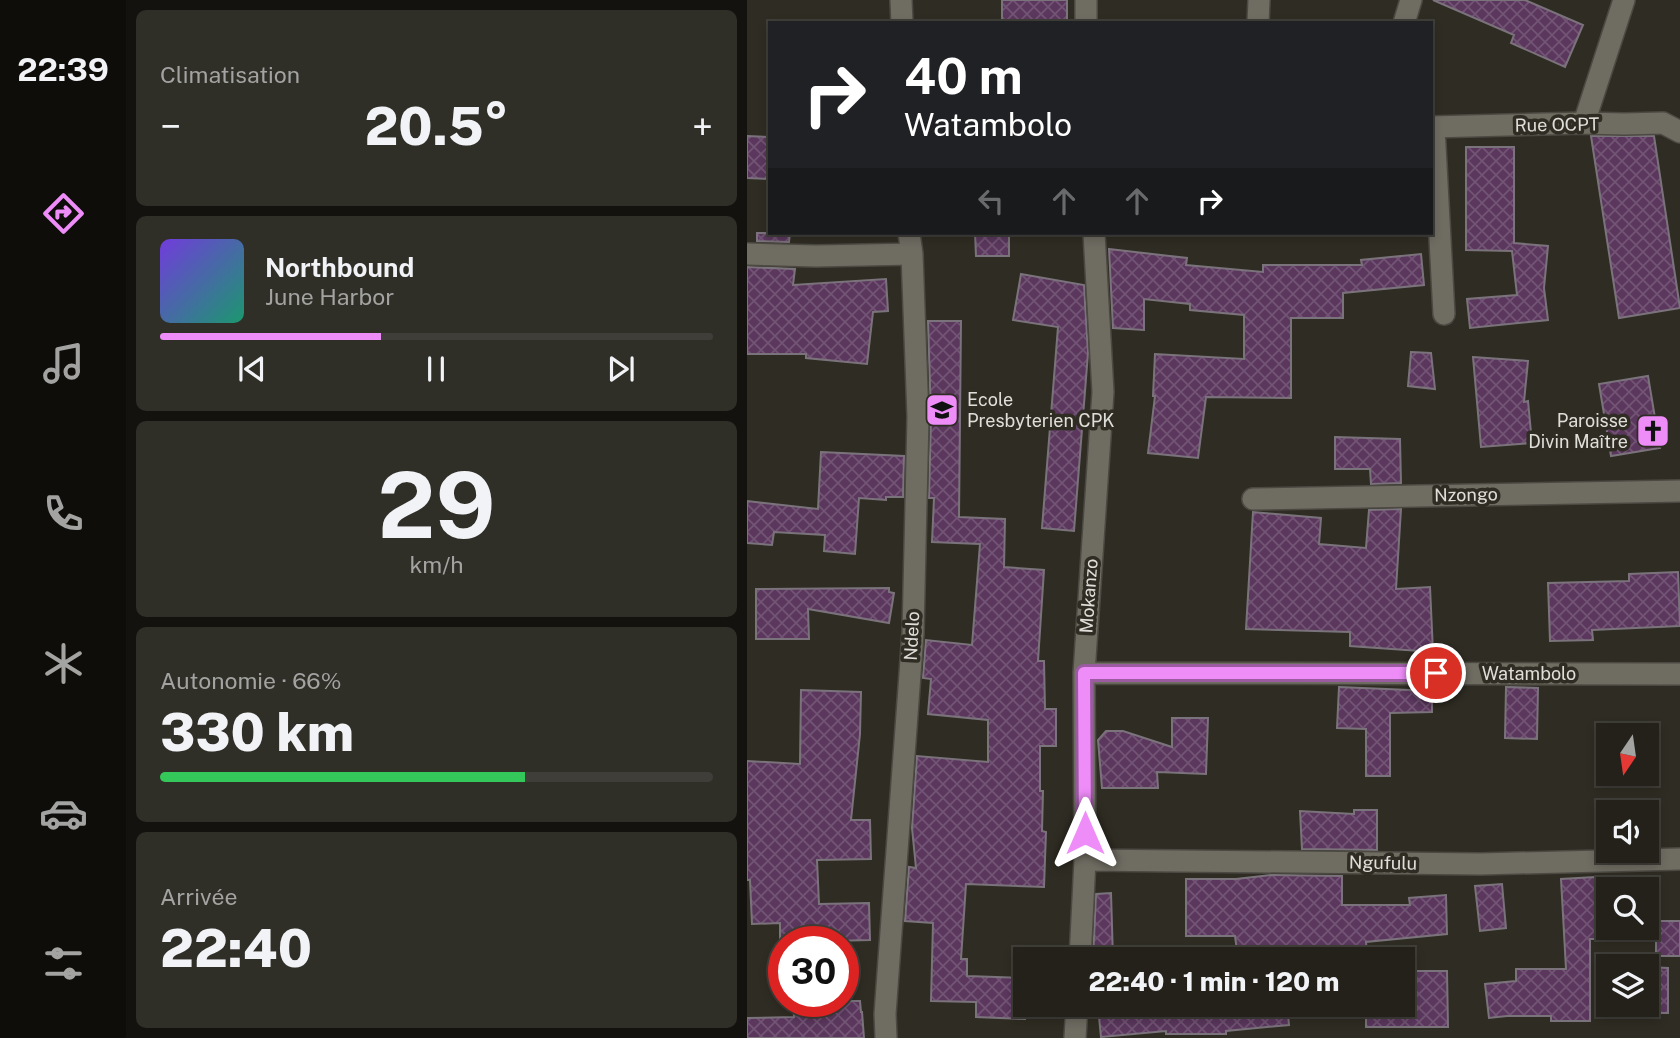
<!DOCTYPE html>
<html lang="fr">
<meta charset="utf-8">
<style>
:root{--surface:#23211a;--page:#2f2e27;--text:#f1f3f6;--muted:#a3a3a2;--line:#403e39;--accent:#ee8cf8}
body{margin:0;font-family:"Public Sans",sans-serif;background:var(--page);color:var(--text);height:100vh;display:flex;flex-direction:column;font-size:26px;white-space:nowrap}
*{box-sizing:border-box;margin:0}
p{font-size:23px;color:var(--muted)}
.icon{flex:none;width:38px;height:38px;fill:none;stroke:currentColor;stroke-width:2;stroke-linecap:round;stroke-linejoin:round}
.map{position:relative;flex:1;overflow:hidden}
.panel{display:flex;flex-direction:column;gap:10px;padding:10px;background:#13120e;width:621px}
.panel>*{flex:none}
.banner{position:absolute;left:21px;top:21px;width:665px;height:214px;border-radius:0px;box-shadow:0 4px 10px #0003,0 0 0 2px var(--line);background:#202124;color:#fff;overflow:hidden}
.needle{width:46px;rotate:193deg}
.fabs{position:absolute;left:849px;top:723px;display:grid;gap:14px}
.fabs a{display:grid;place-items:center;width:63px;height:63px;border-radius:0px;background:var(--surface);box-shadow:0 4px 10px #0003,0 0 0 2px var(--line);font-size:35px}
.speed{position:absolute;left:21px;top:926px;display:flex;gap:14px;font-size:35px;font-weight:700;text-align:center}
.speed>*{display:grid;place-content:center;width:91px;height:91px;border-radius:50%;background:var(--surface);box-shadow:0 4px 10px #0003,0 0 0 2px var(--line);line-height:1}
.speed .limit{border:10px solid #d22;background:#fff;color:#111}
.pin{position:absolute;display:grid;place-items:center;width:60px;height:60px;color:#fff;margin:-30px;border:4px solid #fff;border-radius:50%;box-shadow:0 2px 7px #0007}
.me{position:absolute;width:77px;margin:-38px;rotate:0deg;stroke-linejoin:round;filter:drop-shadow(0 0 5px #0008)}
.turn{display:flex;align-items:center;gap:24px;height:147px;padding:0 21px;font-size:32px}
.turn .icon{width:91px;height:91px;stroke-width:2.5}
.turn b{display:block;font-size:49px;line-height:60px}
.lanes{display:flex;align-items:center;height:66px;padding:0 21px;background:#0003;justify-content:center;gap:35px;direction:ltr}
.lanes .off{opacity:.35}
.big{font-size:52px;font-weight:800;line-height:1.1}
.panel .card{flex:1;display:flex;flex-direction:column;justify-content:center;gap:10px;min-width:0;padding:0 24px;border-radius:10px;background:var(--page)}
.panel .dial{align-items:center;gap:0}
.dial b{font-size:91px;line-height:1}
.song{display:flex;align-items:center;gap:21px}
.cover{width:84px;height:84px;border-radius:10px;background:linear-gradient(135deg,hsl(260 70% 55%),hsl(160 70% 35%))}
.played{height:7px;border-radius:4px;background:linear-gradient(90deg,var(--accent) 40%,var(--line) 40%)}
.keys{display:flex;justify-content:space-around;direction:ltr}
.heat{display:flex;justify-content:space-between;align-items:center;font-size:38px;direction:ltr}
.charge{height:10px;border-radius:5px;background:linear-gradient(90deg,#34c759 66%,var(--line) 0)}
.trip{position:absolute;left:266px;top:947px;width:402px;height:70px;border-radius:0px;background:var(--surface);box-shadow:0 4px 10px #0003,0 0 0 2px var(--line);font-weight:800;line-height:70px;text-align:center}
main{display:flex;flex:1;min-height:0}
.menu{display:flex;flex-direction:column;width:126px;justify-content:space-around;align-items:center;background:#0e0d0a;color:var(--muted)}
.menu .icon{width:49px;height:49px}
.menu .current{color:var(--accent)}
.menu b{font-size:32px;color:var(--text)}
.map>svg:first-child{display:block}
</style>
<main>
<nav class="menu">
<b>22:39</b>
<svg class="icon current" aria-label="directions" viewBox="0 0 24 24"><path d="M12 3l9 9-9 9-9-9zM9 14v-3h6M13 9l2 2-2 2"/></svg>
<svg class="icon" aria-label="music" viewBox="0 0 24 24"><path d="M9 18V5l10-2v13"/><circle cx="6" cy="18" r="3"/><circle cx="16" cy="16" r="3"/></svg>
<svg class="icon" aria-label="phone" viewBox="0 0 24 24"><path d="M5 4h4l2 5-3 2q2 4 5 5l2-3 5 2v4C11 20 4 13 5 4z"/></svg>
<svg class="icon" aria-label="climate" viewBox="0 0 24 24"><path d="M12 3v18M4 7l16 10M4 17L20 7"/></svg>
<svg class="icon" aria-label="car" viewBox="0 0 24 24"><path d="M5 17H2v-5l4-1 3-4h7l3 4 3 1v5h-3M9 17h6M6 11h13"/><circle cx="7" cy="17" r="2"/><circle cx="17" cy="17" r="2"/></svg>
<svg class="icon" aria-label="filters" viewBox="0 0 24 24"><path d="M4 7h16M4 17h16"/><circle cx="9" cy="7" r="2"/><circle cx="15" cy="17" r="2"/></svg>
</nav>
<section class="panel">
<div class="card"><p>Climatisation</p>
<div class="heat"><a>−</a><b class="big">20.5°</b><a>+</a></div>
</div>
<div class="card">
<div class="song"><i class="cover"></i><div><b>Northbound</b><p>June Harbor</p></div></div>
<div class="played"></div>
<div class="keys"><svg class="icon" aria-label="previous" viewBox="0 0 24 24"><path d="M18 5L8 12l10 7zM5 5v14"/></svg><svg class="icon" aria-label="pause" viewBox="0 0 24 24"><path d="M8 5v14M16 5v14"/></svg><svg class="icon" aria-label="next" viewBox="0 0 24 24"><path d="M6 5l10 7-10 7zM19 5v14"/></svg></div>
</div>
<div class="card dial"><b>29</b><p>km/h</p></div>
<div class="card"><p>Autonomie · 66%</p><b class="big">330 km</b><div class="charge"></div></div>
<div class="card"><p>Arrivée</p><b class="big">22:40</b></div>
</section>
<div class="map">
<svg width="933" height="1038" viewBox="0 0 933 1038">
<defs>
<pattern id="building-cross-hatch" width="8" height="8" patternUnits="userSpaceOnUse" patternTransform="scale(1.75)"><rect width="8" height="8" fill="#5b375e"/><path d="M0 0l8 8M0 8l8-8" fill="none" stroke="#725474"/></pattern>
</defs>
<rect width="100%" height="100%" fill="#2f2c23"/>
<path fill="url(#building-cross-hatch)" stroke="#7b737b" stroke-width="2" d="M255 0H320V23H255Z
M686 0H778L836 25 818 67 764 43 767 35Z
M0 136 23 137V179L0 178Z
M844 136H907L933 308 872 318Z
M719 147H767V243L801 246 797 288 801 320 723 328 720 299 770 295 765 251 719 250Z
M10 233H43L42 242 10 241Z
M228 233H262V256H229Z
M362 249 440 258 439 265 516 272V265H615L614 260 674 254 677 285 596 293V318H544V398L459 397 451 458 401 453 408 396H406L408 354 497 359V315L443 310V304L397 299V330L366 328Z
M0 267 48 269 46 285 139 279 141 311 126 312 120 364 59 358V354H0Z
M274 274 337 285 341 353 327 531 295 528 311 327 266 320Z
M181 321H214L212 517 258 519 257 567 297 570 291 661H297L298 709H309V746H293V791H296L295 831 299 832 297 887 219 884 214 959H220V976L278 978V1019L229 1017V1002L184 1001 186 923 158 921 162 867 169 868 165 828 170 756 241 762V720L181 714 184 679 176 678 179 640 225 645 233 544 185 542 187 498H182L184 417Z
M664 352 684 353 688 389 661 386Z
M726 357 781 361 777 402 781 401 785 443 734 447Z
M901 376 913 448 864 456 852 384Z
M588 437 653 439 654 483 624 484 623 469H588Z
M74 452 157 456 156 497H139V500L112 498 108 554 77 551 78 535 27 532 25 545 0 543V501L71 509Z
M654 509 649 589 683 587 686 652 603 646V632L499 629 506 512 574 518 572 544 619 548 622 510Z
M931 572 933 626 845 630 846 640 803 641 801 583 882 581V574Z
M142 588V592L147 593 142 623 61 609 62 639H9V589Z
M592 687 685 691V712L643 713V776H619V729L590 728Z
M759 687 791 688 790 739 758 738Z
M54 690 114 692 113 734 104 820H123L124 859 70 860 72 904 122 903 123 940 84 941V938L33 940V923L5 924 3 880H0V761L53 764Z
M425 718H461L459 774 410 772 411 788H355L351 740 359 731H376L425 747Z
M607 810H630V850L555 849 553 811 607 814Z
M524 875 595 876V905H663L662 898 699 895 700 934 619 942 620 954H557L534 957V953L491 958 488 936H439V879H489Z
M848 877 852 939H843V1021H804V1016H760L742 1018 738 984 769 981V969H819L814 879Z
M755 884 759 928 733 931 728 886Z
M364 893 366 959H346L349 894Z
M909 921H933V956H909Z
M900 967 921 968V1013H900Z
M656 971H700L701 1027H619V1004H656Z
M46 1001H113L114 1012H115L117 1038H0V1018L47 1017Z
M383 1004H540L542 1025 479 1031V1034H419V1031L354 1037 351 1007Z"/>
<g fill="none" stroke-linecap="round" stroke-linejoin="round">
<defs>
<path id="street" d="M154 0 155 23
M339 0V23
M511 23 512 0
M657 23 664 0
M837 123 877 0
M684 127 837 123 877 124 916 123 933 132
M687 127 697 314
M0 254 69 256 165 254
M506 499 933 491
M337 673 933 674
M338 860 734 864 933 859
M333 959 338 860 337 673 356 392 347 233
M139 1038 138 1014 166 633 171 417 165 254 162 233
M328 1038 330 1004"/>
</defs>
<use href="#street" stroke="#4b4942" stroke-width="24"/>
<use href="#street" stroke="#6f6c62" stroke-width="21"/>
</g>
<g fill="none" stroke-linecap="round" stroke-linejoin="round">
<defs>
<path id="route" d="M338 833 337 673H689"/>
</defs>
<use href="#route" stroke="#9b5ba1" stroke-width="18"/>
<use href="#route" stroke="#ee8cf8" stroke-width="12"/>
</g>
<defs>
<symbol id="school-square" viewBox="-11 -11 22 22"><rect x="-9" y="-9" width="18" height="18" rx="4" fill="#ee8cf8" stroke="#2f2c23"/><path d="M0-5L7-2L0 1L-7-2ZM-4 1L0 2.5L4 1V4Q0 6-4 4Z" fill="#111"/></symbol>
<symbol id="church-square" viewBox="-11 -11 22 22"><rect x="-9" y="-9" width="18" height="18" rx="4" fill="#ee8cf8" stroke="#2f2c23"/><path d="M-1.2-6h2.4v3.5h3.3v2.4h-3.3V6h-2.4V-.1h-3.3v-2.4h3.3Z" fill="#111"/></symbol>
</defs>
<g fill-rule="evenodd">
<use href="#school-square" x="176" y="391" width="38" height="38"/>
<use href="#church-square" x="887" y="412" width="38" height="38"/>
</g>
<g text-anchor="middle" stroke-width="7" stroke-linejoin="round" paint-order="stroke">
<g font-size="18" fill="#e0ded9" stroke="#2f2c23">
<text transform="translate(810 125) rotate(-1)" y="6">Rue OCPT</text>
<text transform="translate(719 495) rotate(-1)" y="6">Nzongo</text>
<text transform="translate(342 596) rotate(-86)" y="6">Mokanzo</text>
<text transform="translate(165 636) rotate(-87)" y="6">Ndelo</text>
<text x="782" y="680">Watambolo</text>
<text transform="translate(636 863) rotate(1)" y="6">Ngufulu</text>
</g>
<g font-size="18" fill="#e0ded9" stroke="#2f2c23" text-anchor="start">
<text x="220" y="406">Ecole<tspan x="220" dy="21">Presbyterien CPK</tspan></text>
<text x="881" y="427" text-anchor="end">Paroisse<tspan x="881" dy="21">Divin Maître</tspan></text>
</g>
</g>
</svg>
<div class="fabs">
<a><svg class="needle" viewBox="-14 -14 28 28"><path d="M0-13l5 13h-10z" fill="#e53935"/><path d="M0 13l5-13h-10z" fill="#a3a3a2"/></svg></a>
<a><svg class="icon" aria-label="sound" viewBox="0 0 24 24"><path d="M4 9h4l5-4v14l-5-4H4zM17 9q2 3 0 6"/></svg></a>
<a><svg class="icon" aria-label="search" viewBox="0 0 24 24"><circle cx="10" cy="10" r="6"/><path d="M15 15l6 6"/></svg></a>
<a><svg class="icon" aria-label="layers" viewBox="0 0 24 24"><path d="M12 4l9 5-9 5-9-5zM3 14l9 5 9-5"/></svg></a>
</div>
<div class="speed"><div class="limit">30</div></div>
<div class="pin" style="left:689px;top:673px;background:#d93025"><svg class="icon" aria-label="arrive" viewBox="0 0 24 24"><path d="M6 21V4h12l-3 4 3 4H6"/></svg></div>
<svg class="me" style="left:338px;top:833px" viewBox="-20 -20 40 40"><path d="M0-17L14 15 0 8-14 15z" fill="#ee8cf8" stroke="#fff" stroke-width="4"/></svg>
<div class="trip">22:40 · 1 min · 120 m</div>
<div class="banner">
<div class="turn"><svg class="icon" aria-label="right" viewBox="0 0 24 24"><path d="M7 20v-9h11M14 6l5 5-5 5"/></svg><div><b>40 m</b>Watambolo</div></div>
<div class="lanes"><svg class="icon off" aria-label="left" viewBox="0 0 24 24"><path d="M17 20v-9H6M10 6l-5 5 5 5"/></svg><svg class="icon off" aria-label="ahead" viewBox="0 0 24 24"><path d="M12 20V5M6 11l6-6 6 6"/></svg><svg class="icon off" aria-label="ahead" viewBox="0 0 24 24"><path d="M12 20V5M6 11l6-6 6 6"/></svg><svg class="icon" aria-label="right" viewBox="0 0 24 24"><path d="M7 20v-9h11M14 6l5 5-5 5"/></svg></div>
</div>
</div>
</main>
